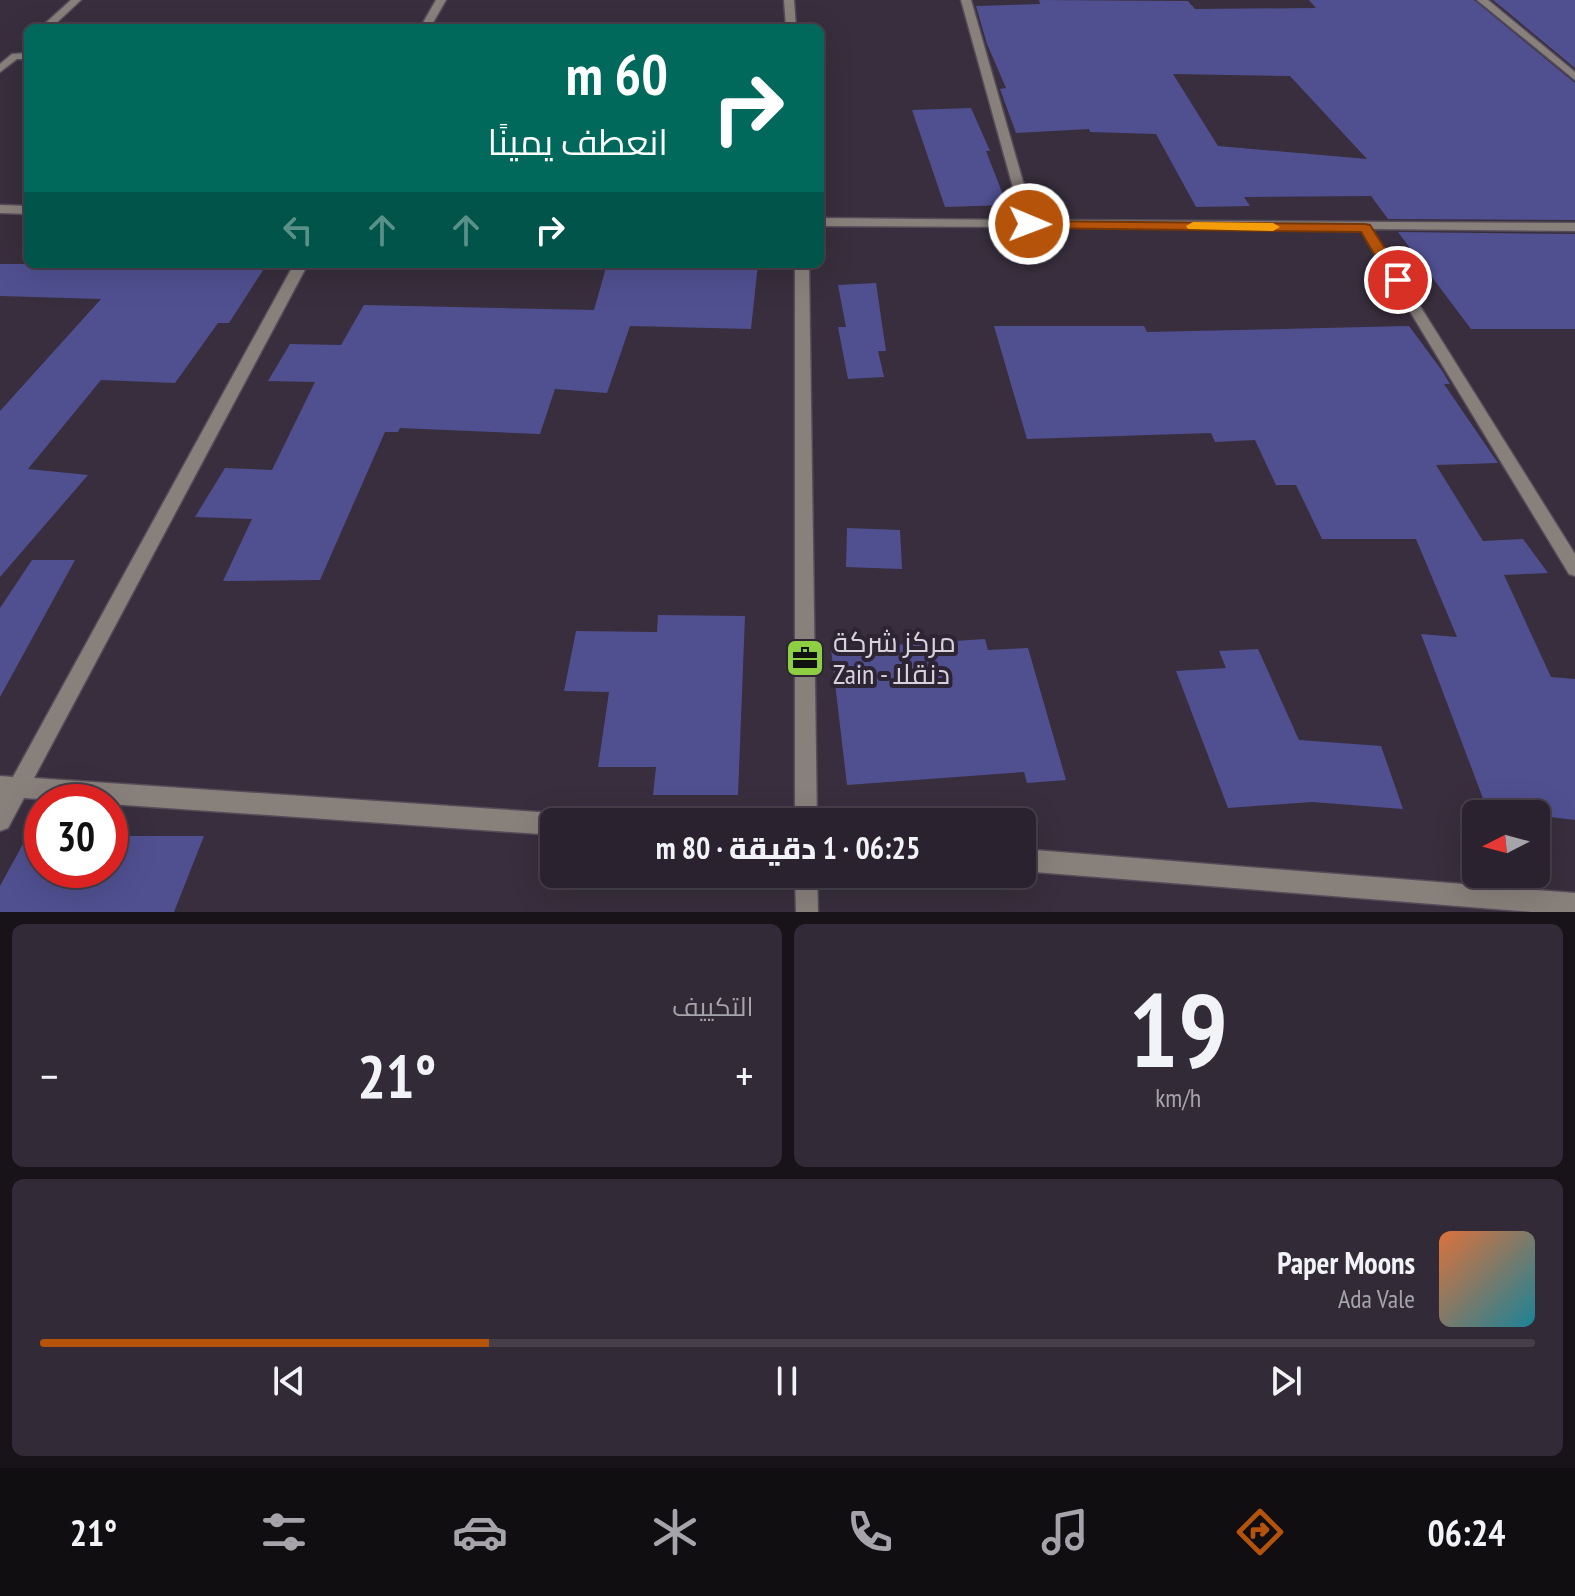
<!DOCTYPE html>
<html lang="ar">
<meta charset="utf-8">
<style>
:root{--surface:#2a222e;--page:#322a36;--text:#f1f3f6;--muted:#a5a4aa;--line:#463f4a;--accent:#b45309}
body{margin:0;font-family:"PT Sans Narrow",Cairo,sans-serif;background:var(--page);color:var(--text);direction:rtl;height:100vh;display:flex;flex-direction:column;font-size:30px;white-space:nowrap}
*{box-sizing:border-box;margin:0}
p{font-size:26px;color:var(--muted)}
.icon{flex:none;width:44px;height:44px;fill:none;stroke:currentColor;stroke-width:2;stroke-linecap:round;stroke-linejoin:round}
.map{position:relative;height:912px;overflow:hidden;direction:ltr}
.drawer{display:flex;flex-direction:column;gap:12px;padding:12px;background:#171319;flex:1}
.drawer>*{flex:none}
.hud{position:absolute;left:24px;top:24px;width:800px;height:244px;border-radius:12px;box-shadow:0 8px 32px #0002,0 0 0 2px var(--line);direction:rtl;background:#00695c;color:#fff;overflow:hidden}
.needle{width:52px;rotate:264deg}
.controls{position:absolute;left:1462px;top:800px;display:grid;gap:16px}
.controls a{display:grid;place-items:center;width:88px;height:88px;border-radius:12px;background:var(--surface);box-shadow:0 8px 32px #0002,0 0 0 2px var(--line);font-size:40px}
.speed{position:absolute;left:24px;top:784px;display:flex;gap:16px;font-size:40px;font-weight:700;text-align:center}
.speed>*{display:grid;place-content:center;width:104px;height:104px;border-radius:50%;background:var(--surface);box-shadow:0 8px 32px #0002,0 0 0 2px var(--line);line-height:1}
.speed .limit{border:12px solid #d22;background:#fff;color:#111}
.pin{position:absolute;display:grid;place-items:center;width:68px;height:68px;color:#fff;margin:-34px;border:4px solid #fff;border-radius:50%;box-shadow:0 2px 8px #0007}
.me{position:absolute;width:88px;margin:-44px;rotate:91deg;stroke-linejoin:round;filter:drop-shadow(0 0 6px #0008)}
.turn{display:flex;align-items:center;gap:28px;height:168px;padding:0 24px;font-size:36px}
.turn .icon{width:104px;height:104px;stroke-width:2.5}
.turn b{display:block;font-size:56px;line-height:68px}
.lanes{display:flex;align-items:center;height:76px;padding:0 24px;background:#0003;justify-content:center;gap:40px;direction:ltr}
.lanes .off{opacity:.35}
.big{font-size:60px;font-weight:800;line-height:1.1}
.drawer .widget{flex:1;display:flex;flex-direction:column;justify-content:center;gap:12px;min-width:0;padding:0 28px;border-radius:12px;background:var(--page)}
.drawer .dial{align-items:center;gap:0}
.dial b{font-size:104px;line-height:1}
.song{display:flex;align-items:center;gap:24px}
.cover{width:96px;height:96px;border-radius:12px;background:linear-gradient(135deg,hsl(20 70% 55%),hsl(190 70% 35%))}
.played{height:8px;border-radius:4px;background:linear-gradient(90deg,var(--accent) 30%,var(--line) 30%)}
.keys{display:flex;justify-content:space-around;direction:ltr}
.heat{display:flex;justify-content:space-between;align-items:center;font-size:44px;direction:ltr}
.drawer .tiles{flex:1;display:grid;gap:12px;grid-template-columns:1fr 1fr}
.widget:last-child{grid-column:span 2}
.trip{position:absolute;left:540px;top:808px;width:496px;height:80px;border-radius:12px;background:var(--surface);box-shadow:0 8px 32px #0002,0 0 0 2px var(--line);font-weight:800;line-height:80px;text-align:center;direction:rtl}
.tabs{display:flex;height:128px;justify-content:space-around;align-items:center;background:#110e12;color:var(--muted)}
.tabs .icon{width:56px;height:56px}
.tabs .current{color:var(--accent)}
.tabs b{font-size:36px;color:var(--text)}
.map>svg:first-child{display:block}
</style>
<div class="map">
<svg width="1575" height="912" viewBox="0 0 1575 912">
<rect width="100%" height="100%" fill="#382e3d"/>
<path fill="#505091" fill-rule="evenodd" d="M1039 0 1188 1 1195 9 1316 8 1309 0H1474L1575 83V220L1388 219 1371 196 1244 197 1250 206 1196 207 1156 134 1090 132 1089 129 1016 133 1000 89 1006 88 987 44 976 6 1040 4ZM1173 74 1290 76 1367 159 1218 146Z
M1493 0H1575V68Z
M971 108 990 151H986L1007 205 945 207 912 110Z
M1398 232 1575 234V329H1471Z
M0 264H267L229 323H218L175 383 101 380 28 469 88 475 0 577V411L101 299 0 296Z
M607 264H758L751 329 630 326 607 393 555 389 540 434 400 428 398 432H385L320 580 223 581 252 519 195 517 225 468 272 470 315 382 268 381 290 344 341 345 364 305 594 310Z
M876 283 886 351H878L884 377 848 379 838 327H846L838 285Z
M994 326H1144L1147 332 1409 326 1443 372 1450 384H1444L1498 463 1436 465 1483 541 1523 539 1548 573 1504 575 1551 677 1575 679V820L1487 809 1421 634 1457 637 1416 539H1322L1296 485H1276L1255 440 1215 442 1211 433 1027 439Z
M847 528 900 530 902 569 846 567Z
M32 560H75L0 697V608Z
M658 615 745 616 738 795H653L656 767H598L609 692 564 691 576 631 657 632Z
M985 639 988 650 1028 648 1066 780 1027 783 1024 772 847 785 831 649Z
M1258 649 1299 740 1381 746 1403 809 1312 802 1228 808 1176 671 1226 668 1219 651Z
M42 809V870H110V836H204L174 912H0V886Z"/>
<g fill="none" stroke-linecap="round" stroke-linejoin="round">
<defs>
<path id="minor" d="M71 0H81L51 28H40Z
M436 0H446L430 28H420Z
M961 0H971L1034 220 1575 223V231L1372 229 1575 554V576L1569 574 1360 229 820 226V218L1022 220Z
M1477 0H1488L1575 72V80Z
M28 53V59H17L0 72V64L12 54Z
M0 205 28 206V214L0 213Z
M294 264H308L34 778 554 813 562 817 564 822H554V835L24 798 8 828 0 831V776L13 777Z
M1022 849 1575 893V912H1532L1022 871Z"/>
<path id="tertiary" d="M784 0H794L796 28H786Z
M795 264H809L817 822H795Z
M795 874H817L818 912H796Z"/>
</defs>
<use href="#minor" stroke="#554c5a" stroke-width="3"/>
<use href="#tertiary" stroke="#554c5a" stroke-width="3"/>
<use href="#minor" fill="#88807b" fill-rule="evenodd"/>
<use href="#tertiary" fill="#88807b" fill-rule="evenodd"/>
</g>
<path fill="#b45309" stroke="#753606" stroke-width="2" d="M1024 221 1365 224 1370 225 1405 280 1392 284 1361 232 1029 228 1024 227Z"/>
<path fill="#f59e0b" d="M1193 222 1273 223 1280 227 1273 231 1188 229 1186 226Z"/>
<defs>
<symbol id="office-square" viewBox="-11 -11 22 22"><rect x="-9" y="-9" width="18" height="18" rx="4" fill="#8ece43" stroke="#2d2533"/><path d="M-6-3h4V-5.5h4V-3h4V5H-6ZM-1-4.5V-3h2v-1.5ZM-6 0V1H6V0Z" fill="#111"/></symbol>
</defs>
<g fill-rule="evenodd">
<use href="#office-square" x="783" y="636" width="44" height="44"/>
</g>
<g text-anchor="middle" stroke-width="8" stroke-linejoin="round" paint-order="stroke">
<g font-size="28" fill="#d8d2dc" stroke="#2d2533" text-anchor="start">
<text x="833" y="652">مركز شركة<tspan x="833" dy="32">Zain - دنقلا</tspan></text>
</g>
</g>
</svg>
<div class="controls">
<a><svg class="needle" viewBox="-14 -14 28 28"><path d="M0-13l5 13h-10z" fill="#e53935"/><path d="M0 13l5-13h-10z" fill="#a5a4aa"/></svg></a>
</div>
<div class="speed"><div class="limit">30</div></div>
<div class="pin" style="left:1398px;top:280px;background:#d93025"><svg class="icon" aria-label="arrive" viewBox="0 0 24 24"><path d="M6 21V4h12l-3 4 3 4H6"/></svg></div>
<svg class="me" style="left:1029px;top:224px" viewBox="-20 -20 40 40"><circle r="17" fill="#b45309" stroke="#fff" stroke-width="3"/><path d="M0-11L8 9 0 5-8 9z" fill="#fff"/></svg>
<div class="trip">06:25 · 1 دقيقة · 80 m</div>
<div class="hud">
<div class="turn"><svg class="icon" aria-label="right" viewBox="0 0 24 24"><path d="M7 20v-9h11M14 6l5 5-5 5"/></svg><div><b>60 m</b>انعطف يمينًا</div></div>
<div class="lanes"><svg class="icon off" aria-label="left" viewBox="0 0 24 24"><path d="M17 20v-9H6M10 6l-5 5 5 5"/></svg><svg class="icon off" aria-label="ahead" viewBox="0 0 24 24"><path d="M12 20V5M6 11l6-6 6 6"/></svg><svg class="icon off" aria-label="ahead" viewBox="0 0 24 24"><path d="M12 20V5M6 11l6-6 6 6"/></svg><svg class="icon" aria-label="right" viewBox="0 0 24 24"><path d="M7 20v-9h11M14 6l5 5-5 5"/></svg></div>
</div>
</div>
<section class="drawer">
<div class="tiles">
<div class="widget dial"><b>19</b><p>km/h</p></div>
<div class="widget"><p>التكييف</p>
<div class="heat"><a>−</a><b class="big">21°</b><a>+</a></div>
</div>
<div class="widget">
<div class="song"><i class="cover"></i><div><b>Paper Moons</b><p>Ada Vale</p></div></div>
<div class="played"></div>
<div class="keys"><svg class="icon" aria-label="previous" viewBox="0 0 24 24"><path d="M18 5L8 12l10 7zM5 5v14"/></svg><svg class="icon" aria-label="pause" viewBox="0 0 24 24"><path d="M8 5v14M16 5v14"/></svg><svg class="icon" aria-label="next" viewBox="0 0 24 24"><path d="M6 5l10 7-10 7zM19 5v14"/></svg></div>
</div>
</div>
</section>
<nav class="tabs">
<b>06:24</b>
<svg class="icon current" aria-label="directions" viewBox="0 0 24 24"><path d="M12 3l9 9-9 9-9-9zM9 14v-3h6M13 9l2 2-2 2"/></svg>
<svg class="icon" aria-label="music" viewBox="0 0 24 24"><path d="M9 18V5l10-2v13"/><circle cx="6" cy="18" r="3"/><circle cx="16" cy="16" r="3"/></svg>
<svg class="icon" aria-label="phone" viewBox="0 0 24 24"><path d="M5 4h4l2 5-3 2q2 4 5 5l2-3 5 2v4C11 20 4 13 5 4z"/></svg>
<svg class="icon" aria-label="climate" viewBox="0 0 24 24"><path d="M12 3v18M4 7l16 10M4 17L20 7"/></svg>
<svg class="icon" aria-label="car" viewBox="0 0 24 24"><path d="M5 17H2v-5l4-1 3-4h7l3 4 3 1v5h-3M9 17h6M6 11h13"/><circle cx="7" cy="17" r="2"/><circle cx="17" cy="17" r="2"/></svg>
<svg class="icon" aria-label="filters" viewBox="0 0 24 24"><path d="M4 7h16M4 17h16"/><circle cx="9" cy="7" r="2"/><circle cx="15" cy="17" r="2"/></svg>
<b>21°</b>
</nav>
